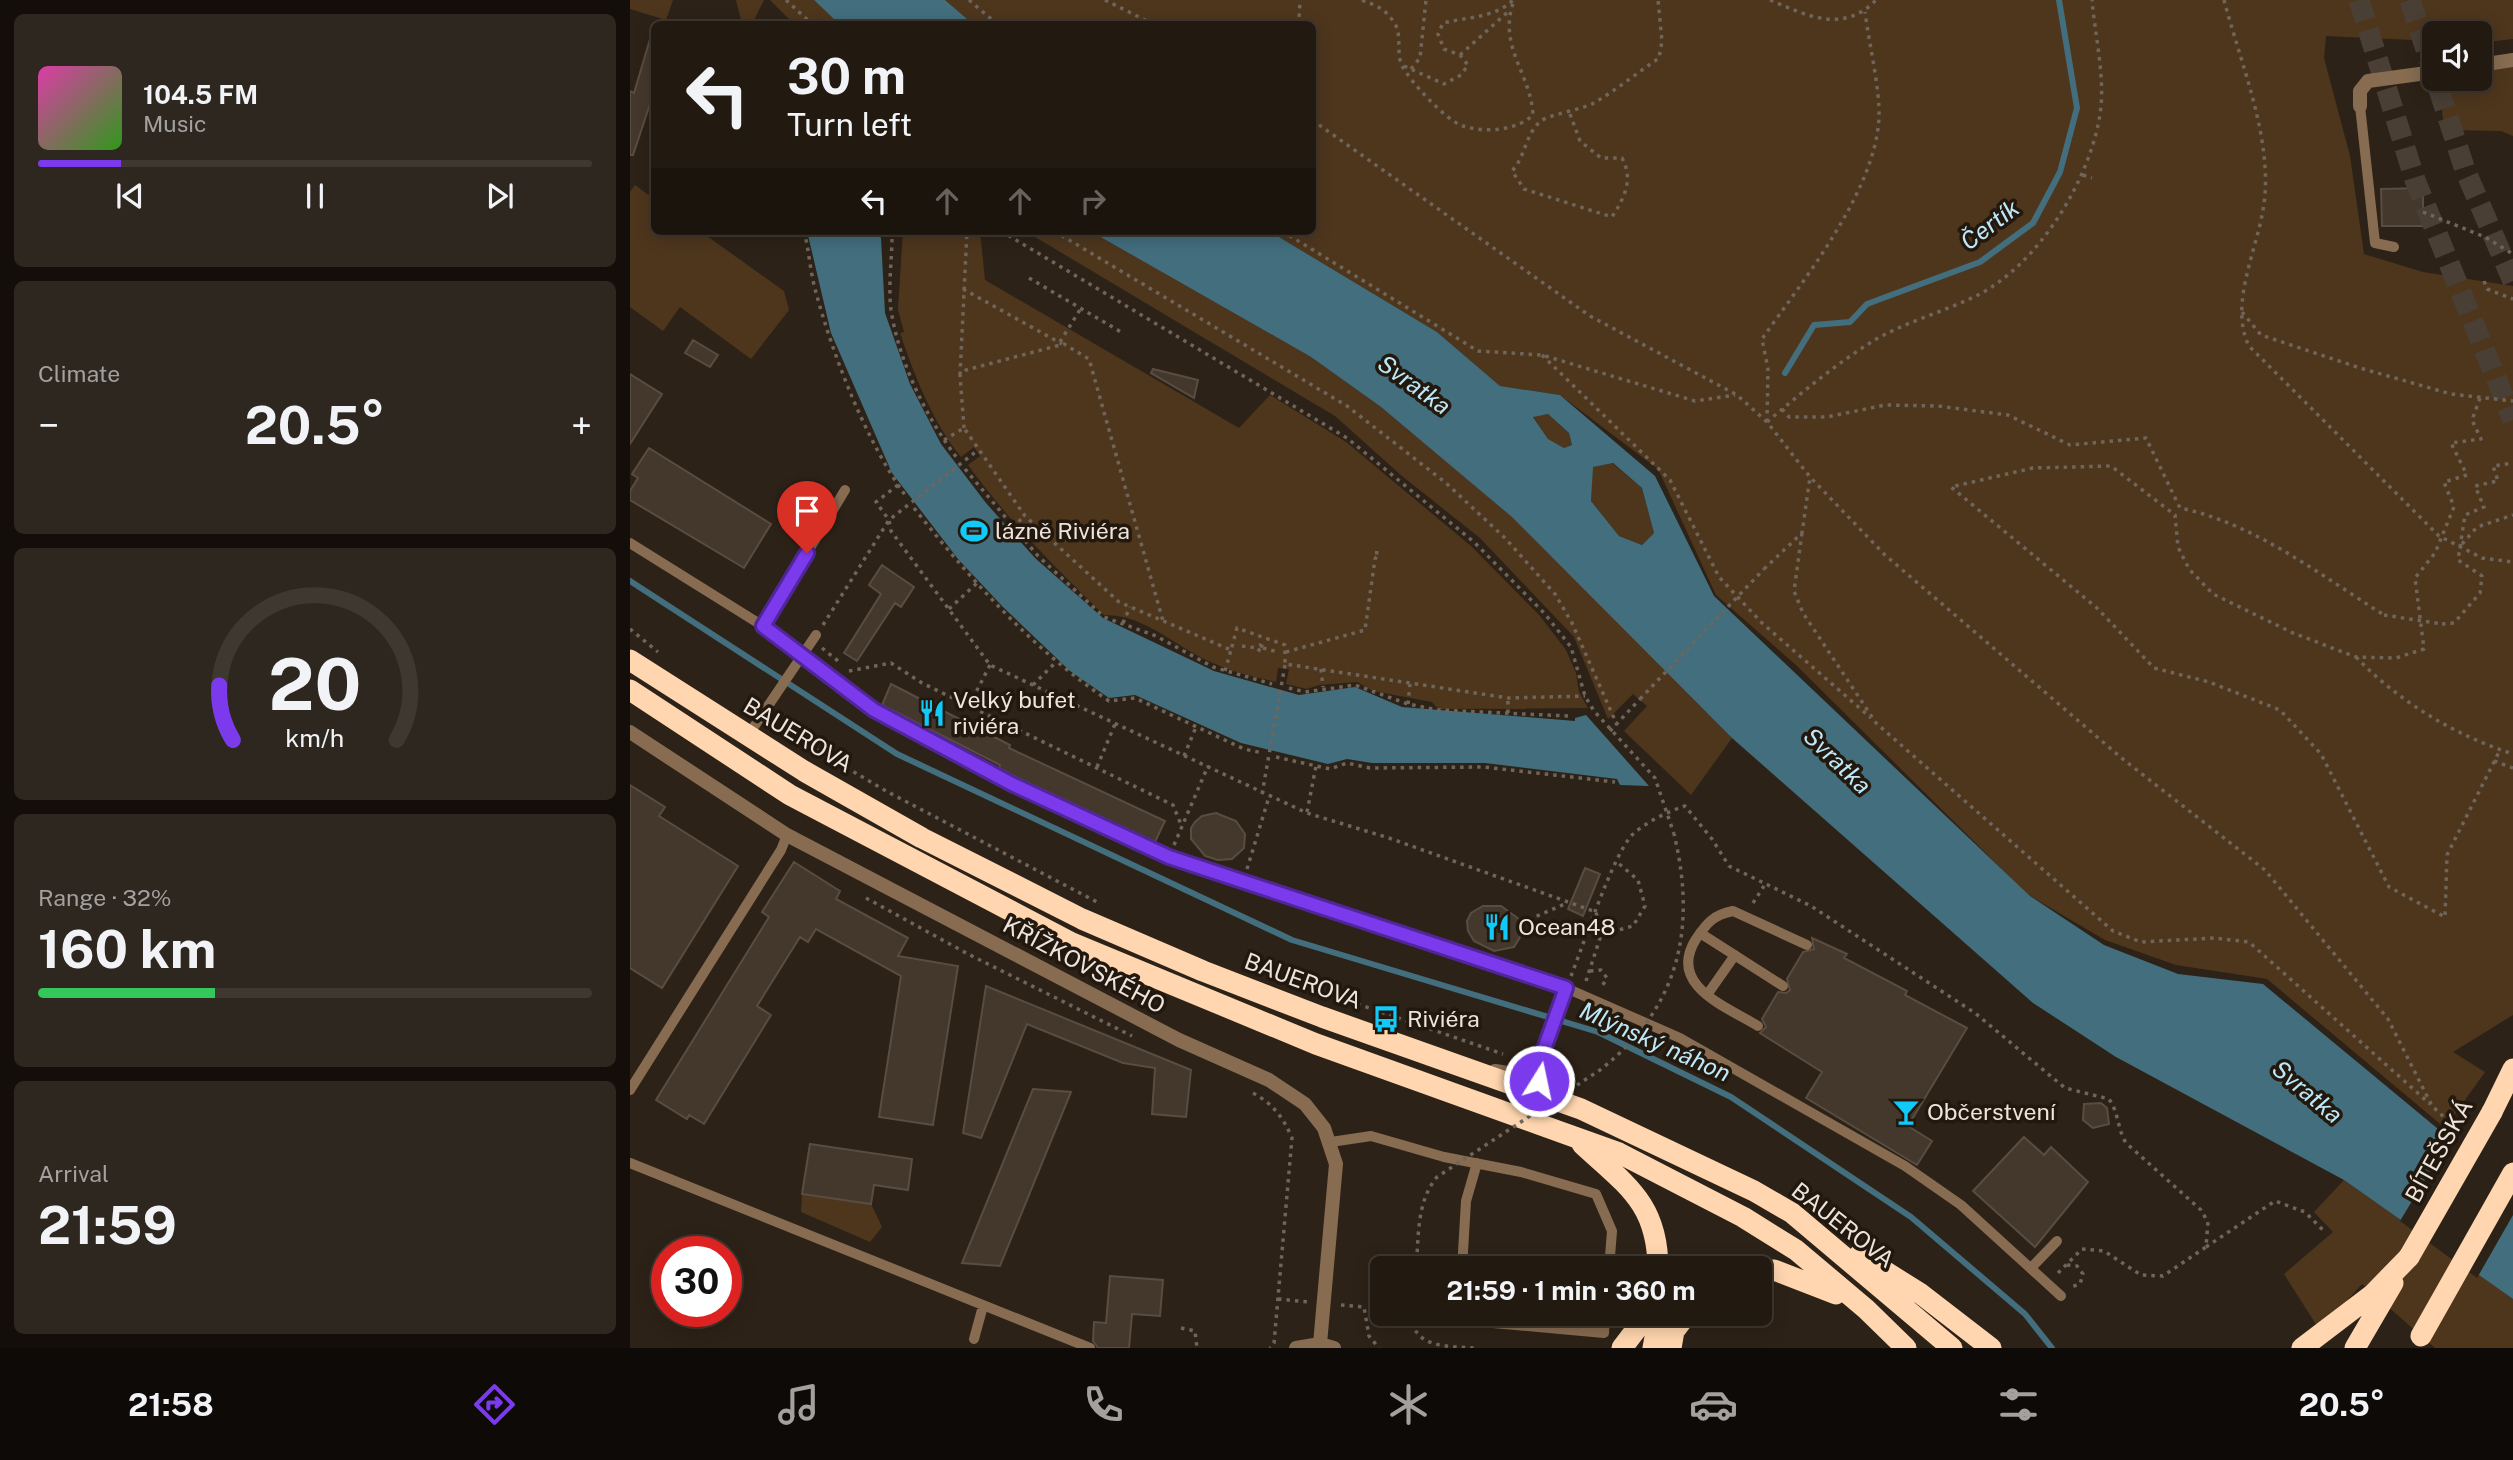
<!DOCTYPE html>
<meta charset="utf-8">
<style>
:root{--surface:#221a11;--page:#2e271f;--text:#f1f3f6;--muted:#a2a19f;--line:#3f3831;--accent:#7c3aed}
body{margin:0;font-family:"Public Sans",sans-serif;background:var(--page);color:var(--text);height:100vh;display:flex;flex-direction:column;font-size:26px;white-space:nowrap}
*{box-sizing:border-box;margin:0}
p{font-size:23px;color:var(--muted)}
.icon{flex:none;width:38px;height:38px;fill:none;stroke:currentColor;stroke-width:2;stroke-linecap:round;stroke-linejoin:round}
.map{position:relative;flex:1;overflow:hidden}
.side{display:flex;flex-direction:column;gap:14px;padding:14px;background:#130e09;width:630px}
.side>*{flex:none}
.guide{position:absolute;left:21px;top:21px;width:665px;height:214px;border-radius:10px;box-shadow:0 4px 18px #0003,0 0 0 2px var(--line);background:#221a11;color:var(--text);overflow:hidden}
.controls{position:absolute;left:1792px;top:21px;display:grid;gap:14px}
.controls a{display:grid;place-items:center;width:70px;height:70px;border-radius:10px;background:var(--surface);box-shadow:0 4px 18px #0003,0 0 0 2px var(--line);font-size:35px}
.speed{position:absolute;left:21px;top:1236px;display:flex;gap:14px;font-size:35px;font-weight:700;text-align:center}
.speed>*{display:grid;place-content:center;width:91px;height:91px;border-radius:50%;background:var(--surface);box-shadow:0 4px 18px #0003,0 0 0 2px var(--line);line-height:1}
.speed .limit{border:10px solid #d22;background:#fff;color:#111}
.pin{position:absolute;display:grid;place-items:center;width:60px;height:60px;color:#fff;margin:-72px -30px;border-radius:50% 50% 50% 0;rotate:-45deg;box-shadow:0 0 7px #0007}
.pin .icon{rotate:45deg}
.me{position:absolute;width:77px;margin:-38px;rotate:10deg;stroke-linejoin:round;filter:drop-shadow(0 0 5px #0008)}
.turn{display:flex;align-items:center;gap:24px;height:147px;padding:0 21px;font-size:32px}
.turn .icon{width:91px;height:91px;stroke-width:2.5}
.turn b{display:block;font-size:49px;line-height:60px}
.lanes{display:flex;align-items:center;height:66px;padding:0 21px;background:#0003;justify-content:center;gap:35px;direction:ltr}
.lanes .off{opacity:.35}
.big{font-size:52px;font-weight:700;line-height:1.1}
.side .tile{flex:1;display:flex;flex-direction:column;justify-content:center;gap:10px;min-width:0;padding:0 24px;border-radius:10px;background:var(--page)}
.side .dial{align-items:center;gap:0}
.dial svg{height:182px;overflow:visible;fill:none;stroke:var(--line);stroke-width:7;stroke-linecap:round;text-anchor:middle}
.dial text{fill:var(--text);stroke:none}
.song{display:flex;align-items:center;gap:21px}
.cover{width:84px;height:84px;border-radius:10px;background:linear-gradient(135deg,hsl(320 70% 55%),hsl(110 70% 35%))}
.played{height:7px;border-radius:4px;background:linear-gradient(90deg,var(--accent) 15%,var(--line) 15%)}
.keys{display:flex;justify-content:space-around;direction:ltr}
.heat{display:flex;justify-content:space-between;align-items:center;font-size:38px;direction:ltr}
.charge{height:10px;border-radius:5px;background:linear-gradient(90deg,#34c759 32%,var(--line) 0)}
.trip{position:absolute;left:740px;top:1256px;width:402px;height:70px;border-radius:10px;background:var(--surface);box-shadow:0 4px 18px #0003,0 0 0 2px var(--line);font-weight:700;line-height:70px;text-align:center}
.tabs{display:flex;height:112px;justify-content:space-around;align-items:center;background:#0e0a07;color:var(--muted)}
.tabs .icon{width:49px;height:49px}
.tabs .on{color:var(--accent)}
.tabs b{font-size:32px;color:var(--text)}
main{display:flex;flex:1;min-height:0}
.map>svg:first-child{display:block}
</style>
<main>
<section class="side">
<div class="tile">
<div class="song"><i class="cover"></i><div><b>104.5 FM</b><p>Music</p></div></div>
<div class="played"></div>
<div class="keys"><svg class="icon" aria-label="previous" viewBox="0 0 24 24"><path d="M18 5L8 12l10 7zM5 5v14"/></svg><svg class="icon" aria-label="pause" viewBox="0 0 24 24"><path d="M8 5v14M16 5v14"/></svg><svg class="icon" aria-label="next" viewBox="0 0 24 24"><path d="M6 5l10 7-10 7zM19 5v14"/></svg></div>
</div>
<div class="tile"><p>Climate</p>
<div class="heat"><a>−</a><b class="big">20.5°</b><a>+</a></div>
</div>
<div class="tile dial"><svg viewBox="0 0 100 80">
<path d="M14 69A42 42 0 1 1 86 69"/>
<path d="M14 69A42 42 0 0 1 8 45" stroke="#7c3aed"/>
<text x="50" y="56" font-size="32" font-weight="700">20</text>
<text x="50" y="72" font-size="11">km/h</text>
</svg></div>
<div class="tile"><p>Range · 32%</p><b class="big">160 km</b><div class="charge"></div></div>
<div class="tile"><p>Arrival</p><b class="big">21:59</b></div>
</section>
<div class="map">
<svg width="1883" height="1348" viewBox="0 0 1883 1348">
<rect width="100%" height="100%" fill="#2d2217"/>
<path fill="#4e361d" d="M0 0H43L36 20 0 9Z
M106 0H134L122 24H112Z
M140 0H184L209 24H164Z
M315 0H1883V39L1850 43V33H1804V41L1696 36 1694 58 1720 156 1734 254 1793 272 1883 286V1015L1823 1052 1855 1072 1815 1128 1637 979 1546 965 1475 940 1397 894 1167 666 1086 595 1028 469 930 395 870 386 807 332 639 231H682V24H343Z
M1883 66V136L1871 131 1814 130 1809 79H1850V71Z
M5 185 24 199V231H70L154 291 159 310 121 359 50 307 33 331 0 307V192Z
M273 231H350L355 280 609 428 640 395 716 442 841 546 910 616 936 650 946 673 949 692 958 708 808 709 802 702 743 691 727 682 689 685 677 689 656 684 659 669 648 668 646 682C625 677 603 672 583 663 548 649 515 614 474 615 425 568 378 520 338 465L350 456 344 447 331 457C302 421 285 377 270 333L274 332 268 310Z
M395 231H460L681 357 751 407 883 517 1102 738 1061 795 994 731 1017 706 1003 694 978 719 944 637 850 538 772 476 705 416Z
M918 414 939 433 942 445 934 448 918 439 903 416Z
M982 463 1012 488 1024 533 1012 545 989 536 961 501 962 467Z
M1714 1180 1883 1299V1348H1805L1732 1284 1712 1306 1687 1326 1654 1274 1703 1232 1684 1212Z
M172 1194 241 1204 252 1227 240 1242 171 1212Z"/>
<path fill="#426e7e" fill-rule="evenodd" d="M184 0H315L343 24H209Z
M177 231H247L251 238 255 313 280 384 311 444 356 503 405 558 473 618 584 671 669 695 725 687 772 707 945 721V718L956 715 1019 786 990 785 987 779 855 763H742L717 759 698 764 611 743 505 695 479 698 440 671 373 607 328 559 262 473 201 333Z
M460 231H639L807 332 870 386 930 395 1025 476 1084 596 1400 896 1474 945 1548 974 1633 984 1883 1191V1299L1714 1180 1486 1057 1403 1003 1102 738 882 517 751 407 681 357ZM918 414 939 433 942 445 934 448 918 439 903 417ZM983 463 1012 488 1024 533 1012 545 989 536 961 501 963 467Z"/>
<path fill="#2d2217" d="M1822 1135 1883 1186V1215L1847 1278 1770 1221Z"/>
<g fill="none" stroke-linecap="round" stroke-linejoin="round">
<path stroke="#426e7e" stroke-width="6" d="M1155 373 1184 325 1220 322 1237 304 1350 262 1403 223 1430 172 1447 108 1429 0
M0 581 267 754 662 940 968 1032 1101 1097 1281 1217 1395 1314 1422 1348"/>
</g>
<path fill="#44382c" stroke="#594c40" stroke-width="2" d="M20 39H24V92L3 155H0V91L4 93Z
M1793 188V226H1752L1751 189Z
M63 340 88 355 80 367 55 353Z
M523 369 568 380 564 398 521 373Z
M0 374 32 394 0 444Z
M19 448 141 524 114 568 0 500V491L8 478 2 474Z
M252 565 284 587 271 607 265 603 227 661 214 653 251 594 239 585Z
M261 684 380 745 379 748 535 821 525 842 386 777 369 768 370 765 252 705Z
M0 785 35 807 29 816 108 866 32 988 0 968Z
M586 813 606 821 615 834 614 848 602 859 588 860 575 856 561 839V828L565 822 572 816Z
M164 862 210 891 206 899 278 938 268 956 328 966 303 1125 249 1117 271 976 186 929 178 942 170 937 127 1006 141 1015 74 1124 59 1115 57 1119 26 1100 139 917 132 912Z
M955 868 970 874 953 916 938 909Z
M853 906H871L889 919 893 932 884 947 864 951 844 941 838 931 837 921 841 913Z
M1182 938 1217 954 1214 958 1277 991 1275 995 1337 1028 1278 1126 1302 1141 1287 1165 1176 1098 1192 1072 1130 1033 1136 1027 1132 1019 1148 992 1156 993 1160 990 1157 979 1173 952 1184 949Z
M356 986 561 1070 556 1117 522 1114 525 1068 493 1063 397 1024 351 1138 333 1133Z
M403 1089 441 1092 370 1266 332 1263Z
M1471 1103 1477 1108 1479 1124 1463 1128 1453 1120 1454 1104Z
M1394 1137 1414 1155 1421 1147 1458 1182 1405 1247 1343 1191Z
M180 1144 282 1159 278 1190 244 1185 241 1204 172 1194Z
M480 1276 533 1280 530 1316 502 1314 499 1348H468L463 1341 464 1322 476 1323Z"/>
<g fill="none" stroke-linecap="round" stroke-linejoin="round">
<path stroke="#4a3f35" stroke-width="21" stroke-dasharray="21 10" stroke-linecap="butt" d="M1729 0 1785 180 1883 420
M1780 0 1835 170 1883 281"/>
<path stroke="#6f655b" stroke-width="3.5" stroke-dasharray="3.5 5" stroke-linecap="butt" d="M156 0 182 24
M339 0 367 24
M475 0 523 24
M732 0C747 6 756 9 765 24 772 36 766 53 772 66 781 82 815 120 833 126 855 133 886 131 903 115 901 73 867 47 884 0
M1140 0C1178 16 1213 34 1246 0
M1594 0C1611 65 1645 144 1633 210 1626 252 1599 306 1619 346L1809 536 1852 558 1883 562
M665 24 669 19 670 0
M830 55 880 10
M774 66 814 84 831 75 838 65 830 55 814 49 808 34 813 23C837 17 865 18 883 0
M781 69 790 58 796 0
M940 114 950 141 971 158H992C1004 180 994 198 982 217L894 189 882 171C896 156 895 134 911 121 918 115 949 110 962 104 985 91 1007 73 1029 58L1032 41 1028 0
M682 120 960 316 1107 395 1137 422 1180 477 1255 555 1494 760 1635 870 1758 1019 1802 1106 1828 1130
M1453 175 1462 178
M1793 212 1855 237 1883 254
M174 231C179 250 180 270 185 289 203 356 235 439 275 495
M260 231 262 235C262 259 258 287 261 310 269 362 296 417 327 458
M371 231 717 438 844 542 915 614 941 647 955 696 964 711 1025 778 1044 834
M424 231 717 406 816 483 875 538 925 594 942 623 987 725
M652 231 848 351 912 355 1065 401 1105 395
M399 278 491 332
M1854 281 1857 289 1883 299
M333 289 432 344
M1612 312 1631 335 1730 368 1821 394 1883 401
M430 342 451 308
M912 355 1040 480 1089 577 1132 623 1241 718
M330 375 337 231
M1850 398 1842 420 1851 439 1821 443 1837 475 1814 482 1824 507 1805 553 1785 578 1794 649 1766 658 1726 657 1663 633 1583 594 1559 569 1548 547 1545 515 1481 466 1403 468 1321 487 1467 608 1524 668 1579 682 1650 710 1691 754 1759 887 1815 917 1817 855 1870 750
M1152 409 1159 417H1197L1255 405 1308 406 1378 415 1440 445 1516 438 1550 508C1624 523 1690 575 1754 615
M1137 422C1171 393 1206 364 1243 341 1275 322 1313 312 1346 296 1409 265 1464 175 1471 106 1474 73 1465 34 1462 0
M1137 422 1138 369 1132 339C1174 279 1245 192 1249 118 1250 89 1239 43 1235 12
M334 428 330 375 336 370 434 344 459 359 533 621
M314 440 334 428 395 516 489 602 601 650 607 628 655 645V664L878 698 955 696
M335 469 408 556 474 617 526 636 583 667 642 684
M268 485 246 502 259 520 261 531 360 665 677 813 759 838 966 912 971 935
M284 508C341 580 402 649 479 701L505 698 614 749 633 753
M382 527 395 516
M1172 533 1164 591 1173 613 1246 723 1483 931 1511 942 1584 938 1619 942 1800 1104
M1832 544 1847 527 1883 515
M1134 569 1172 533 1180 477
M319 609 347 583
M493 623 500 607
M1812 624 1824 623 1850 593 1852 576 1828 560 1835 515 1854 507 1845 486 1868 481 1863 466 1883 463
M193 625 259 520 348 450
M0 629 28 652
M630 645 633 647 631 651 627 649Z
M612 646 627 648
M192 648 208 661
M633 648 648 652
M656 652 735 630 745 559 749 553 742 552
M1726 657C1768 701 1824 735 1883 754
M691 669 693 687
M219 671 261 663 292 683 543 805 552 827
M595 671 601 650
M403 685 426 662
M659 688 675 692 725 685 778 704 808 710 938 716
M778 704 780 684
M339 706 360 665
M878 713V698
M143 724 256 791 467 902
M980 731 1010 699
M554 756 566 727
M646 757 700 769 717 763 740 768 854 767 985 782
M1864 761 1883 768
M467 767 485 724
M632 794 655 665
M677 812 686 766
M544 845 578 766
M617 869 639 797
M236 898 338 954 502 1036
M1123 903 1134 886
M891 923 937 903
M960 971 971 970 977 978 971 988
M941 976C953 946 983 855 1002 835 1016 822 1037 812 1055 806L1082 839 1099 866 1181 906 1345 1013 1435 1088 1479 1099C1489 1113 1487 1128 1496 1143L1571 1210 1578 1222 1576 1247 1533 1276 1511 1275 1474 1251 1452 1249 1428 1273
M655 979 873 1054
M956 981 971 935 1003 926 1015 906 1008 880 987 862
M623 1093C643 1104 653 1117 662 1138L644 1343 640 1348
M1576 1247 1645 1201 1675 1212 1696 1233
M1437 1265 1447 1266 1453 1274 1450 1284 1441 1287
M648 1299 679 1302
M711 1305 734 1307 739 1336 749 1348
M782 1314C781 1348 817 1346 844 1348
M551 1328 565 1331 567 1348"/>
<path stroke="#876c51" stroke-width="10" d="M1730 106 1745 243 1764 247
M0 543 133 626 244 710 382 784 539 857 936 988 1050 1038 1275 1166 1331 1205 1431 1296
M133 626 215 490
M117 737 186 635
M1070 933 1153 986
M1077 995 1105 955
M1128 1026C1095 1006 1037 985 1066 939 1077 923 1083 915 1103 911L1177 945
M908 1066 936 988
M0 1090 151 850 157 835
M701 1142 741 1136 814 1157 891 1172 966 1194 982 1231 979 1269
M0 1163 460 1348
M1401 1268 1427 1241
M832 1269 836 1201 847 1163
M829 1314V1320L974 1333 975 1314
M344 1339 353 1306"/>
<path stroke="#876c51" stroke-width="14" d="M1850 65 1883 60
M1730 106V91L1738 81 1804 72
M0 732 157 835 549 1040 639 1080 675 1104 694 1128 706 1164 690 1344
M865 1071 885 1074 908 1066 909 1081 925 1095
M666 1348 690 1344 704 1348"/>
<path stroke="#ffd6af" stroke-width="21" d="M0 660 174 771 292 838 452 919 573 971 692 1017 951 1109 1124 1191 1162 1213 1322 1348
M0 690 160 795 442 943 686 1044 989 1153 1113 1217 1166 1250 1236 1309 1276 1348
M1862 1112 1883 1069
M952 1144C996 1185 1028 1203 1028 1269
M1229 1255 1291 1294 1361 1348
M1130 1270H1144L1206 1294
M992 1348 1018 1314
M1023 1348 1026 1332 1037 1314
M1041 1348 1044 1331 1057 1314
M1672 1348 1743 1294 1779 1257
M1725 1348 1763 1283"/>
<path stroke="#6f655b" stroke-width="3.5" stroke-dasharray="3.5 5" stroke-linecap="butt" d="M1754 615 1812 624
M1010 699 1134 569
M786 1269C789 1237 786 1202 807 1177L970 1070C1049 1008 1067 929 1044 834"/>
<path stroke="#ffd6af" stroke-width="21" d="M1779 1257 1862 1112
M1791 1336 1883 1173"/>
</g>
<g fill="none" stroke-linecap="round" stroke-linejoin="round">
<defs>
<path id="route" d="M177 553 133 626 244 710 382 784 539 857 936 988 908 1066 909 1081"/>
</defs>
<use href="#route" stroke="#51269a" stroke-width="18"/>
<use href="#route" stroke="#7c3aed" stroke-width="12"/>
</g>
<defs>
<symbol id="stadium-bare" viewBox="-9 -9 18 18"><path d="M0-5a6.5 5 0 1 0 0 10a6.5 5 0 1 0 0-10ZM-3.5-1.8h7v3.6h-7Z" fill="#10cafa" stroke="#23180d" stroke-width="2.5" paint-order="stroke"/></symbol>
<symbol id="restaurant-bare" viewBox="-9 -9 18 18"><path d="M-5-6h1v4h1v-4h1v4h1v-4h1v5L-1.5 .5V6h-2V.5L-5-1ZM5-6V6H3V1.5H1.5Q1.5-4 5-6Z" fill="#10cafa" stroke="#23180d" stroke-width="2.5" paint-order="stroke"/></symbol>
<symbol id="bus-bare" viewBox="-9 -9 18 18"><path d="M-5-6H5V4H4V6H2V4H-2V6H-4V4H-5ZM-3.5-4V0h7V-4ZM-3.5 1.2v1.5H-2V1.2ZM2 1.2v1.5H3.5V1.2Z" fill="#10cafa" stroke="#23180d" stroke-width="2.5" paint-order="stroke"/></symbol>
<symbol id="bar-bare" viewBox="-9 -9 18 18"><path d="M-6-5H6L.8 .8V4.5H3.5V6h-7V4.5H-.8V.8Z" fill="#10cafa" stroke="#23180d" stroke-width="2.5" paint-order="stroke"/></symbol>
</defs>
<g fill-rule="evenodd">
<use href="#stadium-bare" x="325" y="512" width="38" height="38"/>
<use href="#restaurant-bare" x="283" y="694" width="38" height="38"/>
<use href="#restaurant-bare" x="848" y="908" width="38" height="38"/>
<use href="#bus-bare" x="737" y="1000" width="38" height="38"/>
<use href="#bar-bare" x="1257" y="1093" width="38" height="38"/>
</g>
<g text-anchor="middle" stroke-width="7" stroke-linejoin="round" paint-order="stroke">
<g font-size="23" fill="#ece4dd" stroke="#23180d" text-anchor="start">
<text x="365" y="539">lázně Riviéra</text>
<text x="323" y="708">Velký bufet<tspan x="323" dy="26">riviéra</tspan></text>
<text x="888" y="935">Ocean48</text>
<text x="777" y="1027">Riviéra</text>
<text x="1297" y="1120">Občerstvení</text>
</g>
<g font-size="23" fill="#ece4dd" stroke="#23180d">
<text transform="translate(168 735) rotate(31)" y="8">BAUEROVA</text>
<text transform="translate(454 965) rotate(28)" y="8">KŘÍŽKOVSKÉHO</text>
<text transform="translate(673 981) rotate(20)" y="8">BAUEROVA</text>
<text transform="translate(1809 1151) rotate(-61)" y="8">BÍTEŠSKÁ</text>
<text transform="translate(1213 1225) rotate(38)" y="8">BAUEROVA</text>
</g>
<g font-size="24" font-style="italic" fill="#bce8f9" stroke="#23180d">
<text transform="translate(1360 225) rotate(-37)" y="8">Čertík</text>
<text transform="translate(784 385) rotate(36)" y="8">Svratka</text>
<text transform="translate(1207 761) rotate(44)" y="8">Svratka</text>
<text transform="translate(1025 1042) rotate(24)" y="8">Mlýnský náhon</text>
<text transform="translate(1677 1092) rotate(40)" y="8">Svratka</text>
</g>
</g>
</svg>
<div class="controls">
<a><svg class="icon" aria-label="sound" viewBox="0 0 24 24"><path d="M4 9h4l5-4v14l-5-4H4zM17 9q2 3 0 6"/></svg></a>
</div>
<div class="speed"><div class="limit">30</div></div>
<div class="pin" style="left:177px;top:553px;background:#d93025"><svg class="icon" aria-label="arrive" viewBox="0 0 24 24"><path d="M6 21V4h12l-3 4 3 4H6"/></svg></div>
<svg class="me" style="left:909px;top:1081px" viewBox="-20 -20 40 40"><circle r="17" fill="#7c3aed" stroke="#fff" stroke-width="3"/><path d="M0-11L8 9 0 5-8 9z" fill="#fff"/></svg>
<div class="trip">21:59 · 1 min · 360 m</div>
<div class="guide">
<div class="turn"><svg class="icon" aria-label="left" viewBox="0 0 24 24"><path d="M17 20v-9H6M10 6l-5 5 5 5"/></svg><div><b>30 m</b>Turn left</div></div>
<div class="lanes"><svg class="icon" aria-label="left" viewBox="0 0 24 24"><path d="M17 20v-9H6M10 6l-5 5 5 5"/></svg><svg class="icon off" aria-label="ahead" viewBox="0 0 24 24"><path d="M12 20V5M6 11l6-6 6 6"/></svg><svg class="icon off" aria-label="ahead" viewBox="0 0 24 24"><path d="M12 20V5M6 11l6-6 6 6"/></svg><svg class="icon off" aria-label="right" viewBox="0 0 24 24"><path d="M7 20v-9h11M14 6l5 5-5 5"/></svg></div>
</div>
</div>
</main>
<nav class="tabs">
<b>21:58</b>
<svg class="icon on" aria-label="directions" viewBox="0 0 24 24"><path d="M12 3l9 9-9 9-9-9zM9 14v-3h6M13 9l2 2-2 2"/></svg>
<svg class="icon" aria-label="music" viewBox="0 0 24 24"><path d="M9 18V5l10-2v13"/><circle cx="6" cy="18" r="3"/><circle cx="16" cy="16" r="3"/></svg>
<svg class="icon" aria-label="phone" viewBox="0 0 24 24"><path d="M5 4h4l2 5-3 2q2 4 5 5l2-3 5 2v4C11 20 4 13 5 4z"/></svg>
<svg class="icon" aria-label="climate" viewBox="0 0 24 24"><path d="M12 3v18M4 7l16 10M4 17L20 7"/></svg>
<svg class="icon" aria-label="car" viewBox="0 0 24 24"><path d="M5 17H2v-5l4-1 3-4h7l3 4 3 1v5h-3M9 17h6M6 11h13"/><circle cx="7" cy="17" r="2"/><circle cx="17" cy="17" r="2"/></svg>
<svg class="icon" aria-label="filters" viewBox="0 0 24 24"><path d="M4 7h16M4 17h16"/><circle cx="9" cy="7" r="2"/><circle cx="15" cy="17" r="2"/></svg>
<b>20.5°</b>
</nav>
